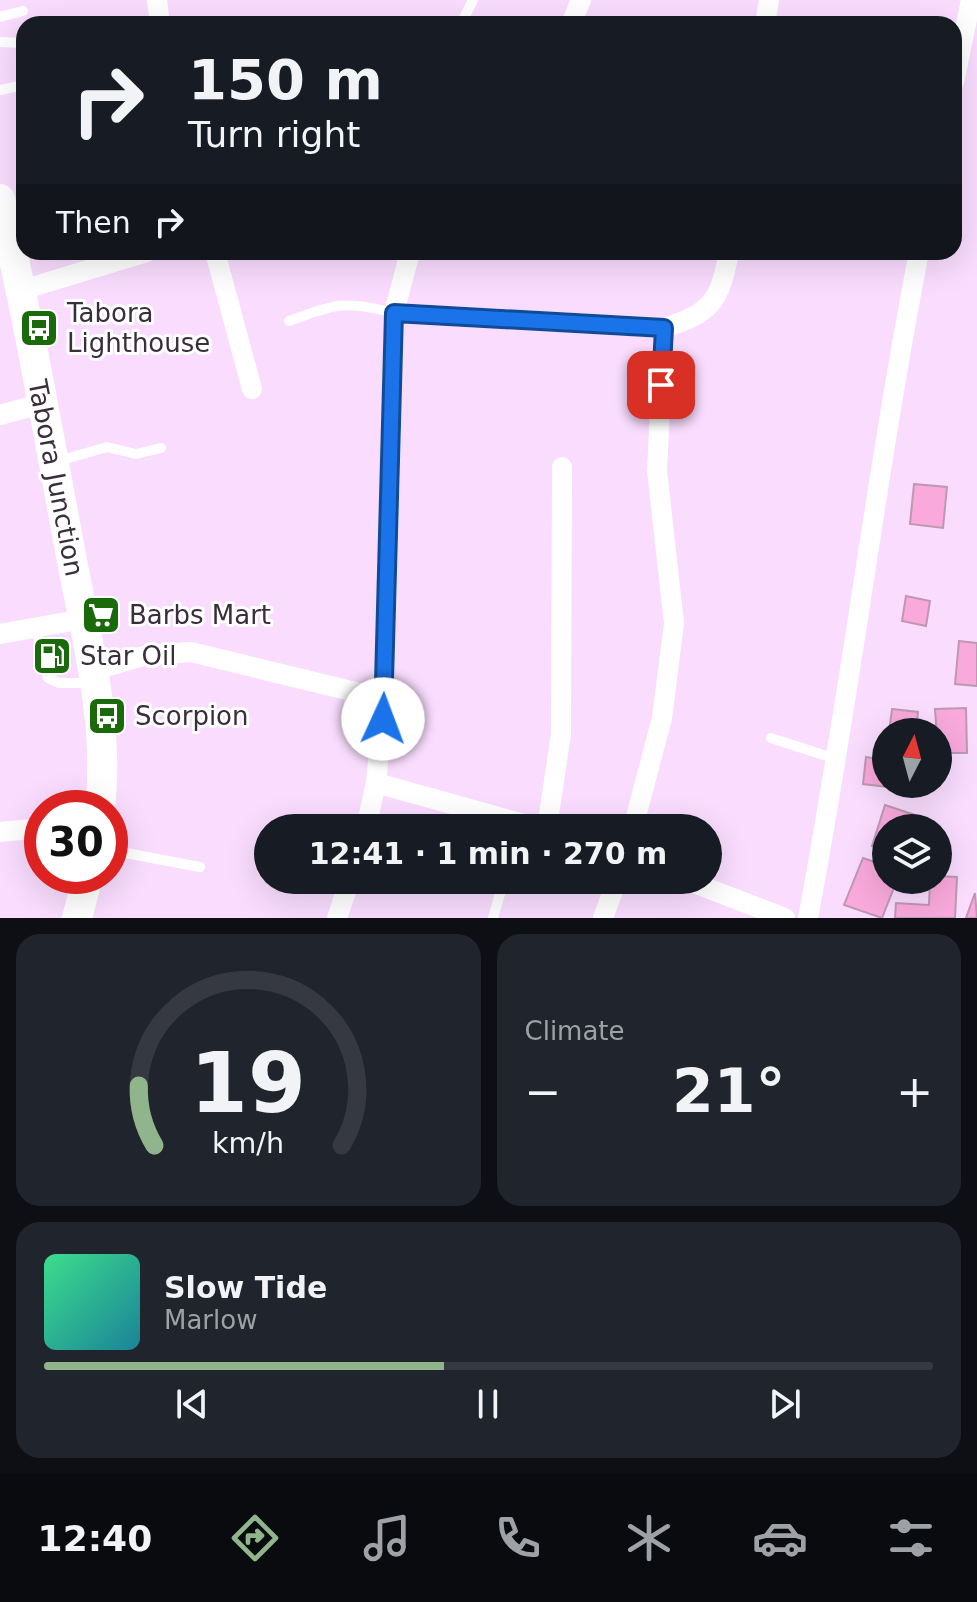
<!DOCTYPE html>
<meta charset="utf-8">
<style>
:root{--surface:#171b24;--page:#20242c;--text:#f1f3f6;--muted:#9ea1a6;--line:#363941;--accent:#90b58c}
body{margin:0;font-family:"DejaVu Sans",sans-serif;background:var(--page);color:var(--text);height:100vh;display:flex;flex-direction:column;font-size:30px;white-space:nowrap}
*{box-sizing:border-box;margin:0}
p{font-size:26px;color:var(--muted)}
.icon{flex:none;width:44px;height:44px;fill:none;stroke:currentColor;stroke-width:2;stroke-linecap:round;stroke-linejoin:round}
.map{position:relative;height:918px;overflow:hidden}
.details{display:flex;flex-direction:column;gap:16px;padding:16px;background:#0d0f14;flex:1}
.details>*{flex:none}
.hud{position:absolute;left:16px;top:16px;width:946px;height:244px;border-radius:24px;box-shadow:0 8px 32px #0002;background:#171b24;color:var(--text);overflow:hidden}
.needle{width:52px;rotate:6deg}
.buttons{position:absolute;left:872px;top:718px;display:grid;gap:16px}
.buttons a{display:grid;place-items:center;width:80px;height:80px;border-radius:50%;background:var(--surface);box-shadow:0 8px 32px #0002;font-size:40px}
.speed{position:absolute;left:24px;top:790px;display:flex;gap:16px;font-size:40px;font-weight:700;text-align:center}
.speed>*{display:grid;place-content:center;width:104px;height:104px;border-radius:50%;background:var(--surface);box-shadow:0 8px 32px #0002;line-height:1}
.speed .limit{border:12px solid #d22;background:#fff;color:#111}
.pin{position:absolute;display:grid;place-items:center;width:68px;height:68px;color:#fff;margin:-34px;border-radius:16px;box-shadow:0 4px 12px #0006}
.me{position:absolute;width:88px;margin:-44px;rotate:2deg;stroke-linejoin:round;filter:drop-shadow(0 0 6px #0008)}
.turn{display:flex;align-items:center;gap:28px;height:168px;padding:0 40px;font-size:36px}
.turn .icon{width:104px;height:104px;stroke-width:2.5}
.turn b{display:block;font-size:56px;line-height:68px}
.then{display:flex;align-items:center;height:76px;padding:0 40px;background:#0003;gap:16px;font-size:30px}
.big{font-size:60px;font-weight:700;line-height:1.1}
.details .widget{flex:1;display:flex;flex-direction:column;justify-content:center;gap:12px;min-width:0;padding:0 28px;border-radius:24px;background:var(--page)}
.details .dial{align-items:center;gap:0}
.dial svg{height:208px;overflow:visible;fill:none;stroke:var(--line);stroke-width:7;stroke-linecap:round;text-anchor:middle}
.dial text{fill:var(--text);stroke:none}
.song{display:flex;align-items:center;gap:24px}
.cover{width:96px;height:96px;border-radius:12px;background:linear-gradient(135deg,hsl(150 70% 55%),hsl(190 70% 35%))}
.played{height:8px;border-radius:4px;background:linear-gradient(90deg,var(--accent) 45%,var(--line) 45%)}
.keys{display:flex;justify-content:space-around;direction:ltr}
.heat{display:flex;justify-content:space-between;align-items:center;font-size:44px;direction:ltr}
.details .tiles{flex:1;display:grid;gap:16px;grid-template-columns:1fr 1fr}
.widget:last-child{grid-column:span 2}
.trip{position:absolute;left:254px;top:814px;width:468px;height:80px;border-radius:40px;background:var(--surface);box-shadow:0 8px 32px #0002;font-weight:700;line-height:80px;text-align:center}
.tabs{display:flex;height:128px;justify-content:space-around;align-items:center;background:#090b0e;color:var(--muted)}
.tabs .icon{width:56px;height:56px}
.tabs .on{color:var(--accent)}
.tabs b{font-size:36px;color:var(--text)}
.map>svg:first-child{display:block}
</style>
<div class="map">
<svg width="977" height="918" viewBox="0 0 977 918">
<rect width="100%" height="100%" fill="#f9dcfe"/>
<path fill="#f9a9dc" stroke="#be98b0" stroke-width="2" d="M914 484 947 487 943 528 910 524Z
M906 596 930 601 926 626 902 621Z
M959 641 977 643V686L955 684Z
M966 708 967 753H938L935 709Z
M892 709 918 712 916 732H889Z
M866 757 886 760V784H906L905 789 863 784Z
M885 805 918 816 914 828H886V850L872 846Z
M863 858 886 866V880H897L882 918 844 905Z
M938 876 957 877 955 918H895L896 903 929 905 930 880H938Z
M975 893 977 918H966Z"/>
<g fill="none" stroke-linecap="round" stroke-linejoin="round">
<path stroke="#fff" stroke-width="10" d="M0 17 23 11
M461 24 473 0
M0 42 24 43
M0 90 24 85
M289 321C336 304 344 300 394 313
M55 462 107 447 136 454 161 448
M36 627 48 678 59 683H92
M771 738 836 759
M110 850 200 867
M493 918 504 880"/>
<path stroke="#fff" stroke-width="20" d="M157 0 160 24
M571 24 581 0
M765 24 769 0
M954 82 971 0
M215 252 252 389
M19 291 147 252
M394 313 664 328C712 313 720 301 729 252
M0 415 43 403
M0 634 83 619
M92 671 147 655 191 652 384 699
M376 783 538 828
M366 828 376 783 384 699 394 313 410 252
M547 828 561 734 562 467
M633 828 662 718 674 623 657 471 664 328
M0 832 42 828
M686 880 785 918
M337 918 350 880
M603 918 617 880
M808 918C850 697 876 473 919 252"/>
<path stroke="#fff" stroke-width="30" d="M0 199C28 314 48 433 70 550 85 633 110 722 100 808
M77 918 88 876"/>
</g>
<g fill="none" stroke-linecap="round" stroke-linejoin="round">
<defs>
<path id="route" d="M383 719 394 313 664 328 661 385"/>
</defs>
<use href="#route" stroke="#114b97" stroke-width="20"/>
<use href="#route" stroke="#1a73e8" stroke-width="14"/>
</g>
<defs>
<symbol id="bus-square" viewBox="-11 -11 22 22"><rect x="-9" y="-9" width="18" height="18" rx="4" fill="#1a690a" stroke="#fff"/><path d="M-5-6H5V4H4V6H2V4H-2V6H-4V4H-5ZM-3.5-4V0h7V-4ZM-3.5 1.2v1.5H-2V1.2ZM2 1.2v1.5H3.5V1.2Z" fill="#fff"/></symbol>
<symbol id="supermarket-square" viewBox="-11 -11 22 22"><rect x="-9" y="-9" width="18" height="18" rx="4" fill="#1a690a" stroke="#fff"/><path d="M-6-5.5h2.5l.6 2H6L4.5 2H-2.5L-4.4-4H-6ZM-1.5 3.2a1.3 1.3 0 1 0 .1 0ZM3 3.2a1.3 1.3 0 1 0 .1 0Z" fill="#fff"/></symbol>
<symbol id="fuel-square" viewBox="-11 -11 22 22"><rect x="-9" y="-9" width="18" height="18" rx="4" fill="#1a690a" stroke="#fff"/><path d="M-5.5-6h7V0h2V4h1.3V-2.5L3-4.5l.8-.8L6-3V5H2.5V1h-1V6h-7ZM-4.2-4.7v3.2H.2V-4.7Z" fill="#fff"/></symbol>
</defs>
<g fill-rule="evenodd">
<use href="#bus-square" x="17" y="306" width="44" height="44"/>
<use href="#supermarket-square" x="79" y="593" width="44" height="44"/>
<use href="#fuel-square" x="30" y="634" width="44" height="44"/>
<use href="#bus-square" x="85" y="694" width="44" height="44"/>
</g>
<g text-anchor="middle" stroke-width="6" stroke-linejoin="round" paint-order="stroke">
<g font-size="26" fill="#392e3b" stroke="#fff" text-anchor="start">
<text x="67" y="322">Tabora<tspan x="67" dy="30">Lighthouse</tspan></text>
<text x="129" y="624">Barbs Mart</text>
<text x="80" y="665">Star Oil</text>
<text x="135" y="725">Scorpion</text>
</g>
<g font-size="26" fill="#392e3b" stroke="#fff">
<text transform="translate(56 478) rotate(79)" y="9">Tabora Junction</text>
</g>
</g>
</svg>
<div class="buttons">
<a><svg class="needle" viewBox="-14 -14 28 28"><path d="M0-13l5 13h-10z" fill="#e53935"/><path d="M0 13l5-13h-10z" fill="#9ea1a6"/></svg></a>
<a><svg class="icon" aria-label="layers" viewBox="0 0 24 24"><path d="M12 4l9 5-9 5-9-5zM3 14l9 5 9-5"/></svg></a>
</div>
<div class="speed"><div class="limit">30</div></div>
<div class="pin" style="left:661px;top:385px;background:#d93025"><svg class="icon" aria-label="arrive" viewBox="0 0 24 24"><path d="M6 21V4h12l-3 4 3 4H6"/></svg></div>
<svg class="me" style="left:383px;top:719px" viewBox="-20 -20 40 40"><circle r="19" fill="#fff"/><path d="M0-13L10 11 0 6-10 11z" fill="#1a73e8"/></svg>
<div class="trip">12:41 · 1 min · 270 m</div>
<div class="hud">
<div class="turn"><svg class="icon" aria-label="right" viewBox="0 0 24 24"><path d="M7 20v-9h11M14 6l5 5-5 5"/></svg><div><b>150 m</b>Turn right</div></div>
<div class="then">Then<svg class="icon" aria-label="right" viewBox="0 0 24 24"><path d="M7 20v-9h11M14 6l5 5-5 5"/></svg></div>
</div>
</div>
<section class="details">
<div class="tiles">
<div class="widget dial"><svg viewBox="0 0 100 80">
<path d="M14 69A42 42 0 1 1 86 69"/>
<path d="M14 69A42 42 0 0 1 8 46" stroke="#90b58c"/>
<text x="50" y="56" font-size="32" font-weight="700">19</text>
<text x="50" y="72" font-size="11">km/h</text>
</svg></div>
<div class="widget"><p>Climate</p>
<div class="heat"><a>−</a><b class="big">21°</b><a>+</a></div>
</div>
<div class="widget">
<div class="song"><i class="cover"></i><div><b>Slow Tide</b><p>Marlow</p></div></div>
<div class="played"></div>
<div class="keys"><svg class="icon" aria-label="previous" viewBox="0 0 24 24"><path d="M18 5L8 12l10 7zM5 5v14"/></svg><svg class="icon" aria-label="pause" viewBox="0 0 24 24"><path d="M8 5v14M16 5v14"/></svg><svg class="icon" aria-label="next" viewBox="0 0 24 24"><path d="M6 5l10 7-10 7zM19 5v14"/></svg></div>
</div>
</div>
</section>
<nav class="tabs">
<b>12:40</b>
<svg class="icon on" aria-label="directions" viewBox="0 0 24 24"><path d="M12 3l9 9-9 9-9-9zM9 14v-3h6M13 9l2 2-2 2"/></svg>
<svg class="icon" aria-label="music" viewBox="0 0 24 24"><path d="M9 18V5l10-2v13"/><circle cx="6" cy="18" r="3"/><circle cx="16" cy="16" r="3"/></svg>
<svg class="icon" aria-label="phone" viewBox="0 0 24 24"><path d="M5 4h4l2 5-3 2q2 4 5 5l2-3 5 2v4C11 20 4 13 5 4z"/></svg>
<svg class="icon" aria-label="climate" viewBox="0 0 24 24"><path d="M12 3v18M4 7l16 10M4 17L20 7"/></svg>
<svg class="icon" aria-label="car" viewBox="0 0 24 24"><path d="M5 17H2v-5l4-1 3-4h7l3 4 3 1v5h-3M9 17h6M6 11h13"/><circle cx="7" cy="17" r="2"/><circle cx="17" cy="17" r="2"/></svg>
<svg class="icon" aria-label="filters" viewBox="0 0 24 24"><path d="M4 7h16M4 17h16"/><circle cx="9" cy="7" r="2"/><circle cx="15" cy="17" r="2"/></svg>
</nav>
